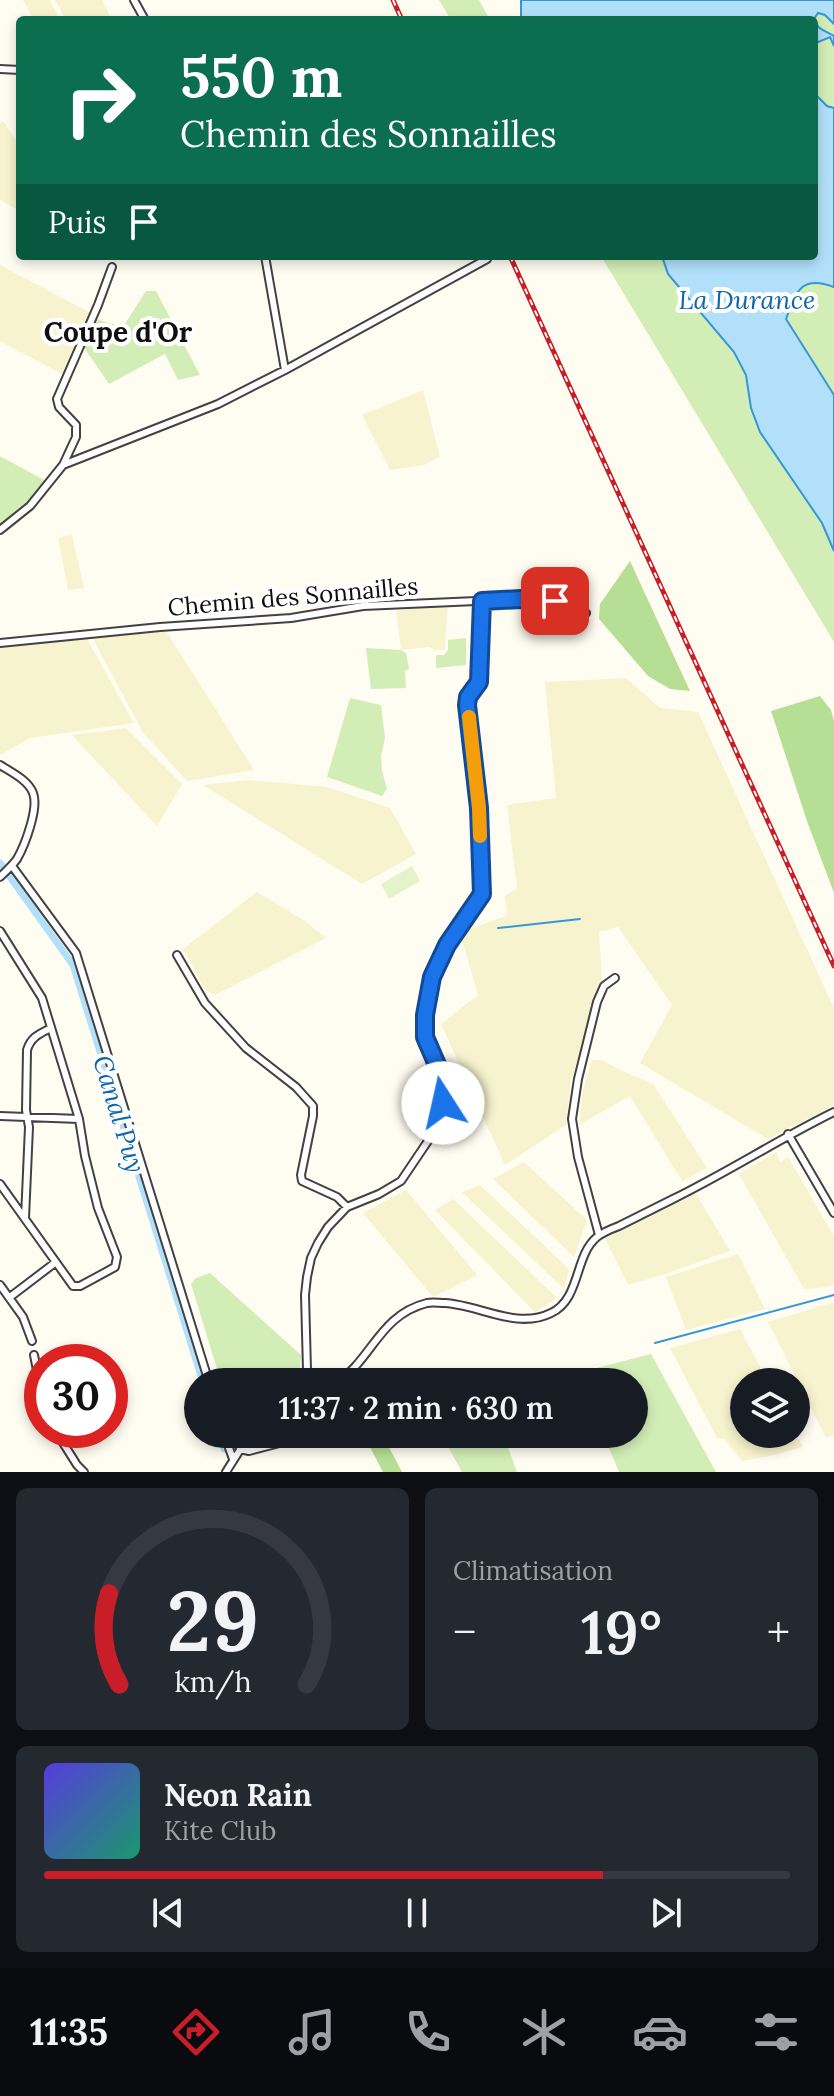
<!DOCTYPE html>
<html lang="fr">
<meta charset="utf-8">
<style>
:root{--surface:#171b24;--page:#242831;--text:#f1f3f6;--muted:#9ea1a6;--line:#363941;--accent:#c91d27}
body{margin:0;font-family:Lora,serif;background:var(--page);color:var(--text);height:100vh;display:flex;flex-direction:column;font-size:30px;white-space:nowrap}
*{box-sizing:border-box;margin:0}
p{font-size:26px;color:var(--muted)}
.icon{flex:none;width:44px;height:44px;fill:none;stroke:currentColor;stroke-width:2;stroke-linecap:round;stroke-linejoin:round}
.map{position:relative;height:1472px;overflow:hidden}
.side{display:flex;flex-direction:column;gap:16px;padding:16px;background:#0d0f14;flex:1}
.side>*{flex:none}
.top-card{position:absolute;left:16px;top:16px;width:802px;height:244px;border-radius:8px;box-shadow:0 4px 12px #0003;background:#0b6e4f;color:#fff;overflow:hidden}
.fabs{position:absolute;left:730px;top:1368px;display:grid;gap:16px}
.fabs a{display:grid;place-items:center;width:80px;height:80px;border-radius:50%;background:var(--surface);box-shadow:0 4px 12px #0003;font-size:40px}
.speed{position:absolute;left:24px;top:1344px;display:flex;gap:16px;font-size:40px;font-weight:700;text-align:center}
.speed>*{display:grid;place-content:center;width:104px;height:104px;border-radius:50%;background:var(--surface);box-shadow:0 4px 12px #0003;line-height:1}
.speed .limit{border:12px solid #d22;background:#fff;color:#111}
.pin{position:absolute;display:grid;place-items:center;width:68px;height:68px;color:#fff;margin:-34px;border-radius:16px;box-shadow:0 4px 12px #0006}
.me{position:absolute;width:88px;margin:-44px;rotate:350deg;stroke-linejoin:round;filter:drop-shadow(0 0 6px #0008)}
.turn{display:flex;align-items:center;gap:28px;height:168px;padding:0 32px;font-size:36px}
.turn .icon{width:104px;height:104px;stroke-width:2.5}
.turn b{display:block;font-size:56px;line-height:68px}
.then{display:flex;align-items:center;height:76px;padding:0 32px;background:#0003;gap:16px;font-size:30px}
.big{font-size:60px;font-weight:600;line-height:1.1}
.side .widget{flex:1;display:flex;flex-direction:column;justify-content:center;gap:12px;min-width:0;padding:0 28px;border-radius:12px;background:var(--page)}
.side .dial{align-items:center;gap:0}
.dial svg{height:208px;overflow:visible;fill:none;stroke:var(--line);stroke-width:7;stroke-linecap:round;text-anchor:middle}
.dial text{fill:var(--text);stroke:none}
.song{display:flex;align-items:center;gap:24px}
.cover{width:96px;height:96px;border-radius:12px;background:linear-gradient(135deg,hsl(250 70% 55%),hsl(160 70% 35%))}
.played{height:8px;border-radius:4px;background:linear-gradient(90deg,var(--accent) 75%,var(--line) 75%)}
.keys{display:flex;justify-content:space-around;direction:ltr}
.heat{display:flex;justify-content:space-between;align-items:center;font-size:44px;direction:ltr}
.side .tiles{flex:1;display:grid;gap:16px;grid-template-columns:1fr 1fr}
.widget:last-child{grid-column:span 2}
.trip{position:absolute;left:184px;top:1368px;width:464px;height:80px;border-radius:40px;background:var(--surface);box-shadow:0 4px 12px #0003;font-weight:600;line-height:80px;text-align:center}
.menu{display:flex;height:128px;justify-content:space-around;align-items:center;background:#090b0e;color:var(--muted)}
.menu .icon{width:56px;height:56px}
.menu .active{color:var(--accent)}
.menu b{font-size:36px;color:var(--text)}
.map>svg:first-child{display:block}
</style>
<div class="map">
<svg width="834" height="1472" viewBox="0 0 834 1472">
<rect width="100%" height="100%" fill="#fffcf1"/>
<path fill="#f7f3ce" d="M23 0H50L60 20H34Z
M55 0H102L112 20H66Z
M3 121 20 146V211L0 200V123Z
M0 265 91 313 64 375 0 341Z
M423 390 440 457 424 465 390 470 362 415Z
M72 535 84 588 68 590 58 538Z
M448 604 445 649 435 650 429 647 401 650 396 611Z
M166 631 254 770 187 781 142 731 93 639Z
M87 639 134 723 30 738 0 755V646Z
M626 678 660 708 698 712 834 1008V1105L768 1139 640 1063 672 1005 618 927 599 932 602 982 571 1081 566 1125 505 1165 441 1024 478 995 460 933 507 915 505 896 517 888 507 805 556 798 545 682Z
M126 728 182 784 157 826 72 735Z
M248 780 327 787 390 808 416 854 362 884 203 785Z
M257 892 305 921 326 938 215 995 205 990 183 949Z
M592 1060H602L620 1070 653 1084 707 1168 682 1181 630 1096 579 1125 583 1090Z
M776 1152 780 1162 788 1157 834 1236V1284L829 1287 804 1289 739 1174Z
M524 1162 587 1220 574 1257 493 1179Z
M480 1185 569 1269 564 1289 462 1192Z
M406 1190 477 1275 433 1297 363 1213Z
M695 1192 730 1251 665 1274 628 1285 604 1237Z
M453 1199 557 1298 535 1312 435 1210Z
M738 1254 765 1309 686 1330 666 1277Z
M834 1302V1435L826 1438 768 1322Z
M740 1329 768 1382H744V1434H796L803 1447 770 1456 742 1461 724 1439 717 1438 670 1348Z"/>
<path fill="#d3edb7" d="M439 0H479L490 20H451Z
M818 13 825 15 834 24V35C826 32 816 29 814 19Z
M830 37 834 46V108L827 106 814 93V47L818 42Z
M601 256H662L668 274 733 352 746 375 751 408 822 523 834 551V642Z
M816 283H825L834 287V395L786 320C793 299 792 288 816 283Z
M146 291H156L200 375 178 380 165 354 109 384 83 346 95 319 123 327Z
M0 456 44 480 28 504 0 525Z
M466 638V665L436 668V655H444L448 650V640Z
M366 648 401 650 406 653 409 669 405 671 406 688 371 689Z
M350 698 381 705 385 738 381 756 382 771 387 789 382 796 327 777Z
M210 1273 301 1355 300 1369 290 1382H272L268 1373 231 1382H221L191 1284 196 1278Z
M651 1354 716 1472H619L603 1434H634V1382H581L577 1373Z
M441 1434H503L517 1472H462Z"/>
<path fill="#b7de95" d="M630 561 690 691 670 689 648 676 599 619 600 604Z
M820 696 831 710 834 721V893L808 824 771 711Z
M363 1434H382L402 1472H383Z"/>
<path fill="#e5f3ca" d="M412 866 420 881 389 899 381 884Z"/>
<path fill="#b2e0fa" stroke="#3497d6" stroke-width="2" d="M521 0H834V24L825 15 818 13 814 19C816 29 826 31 834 36V46L830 37 818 42 814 47V20H521Z
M814 93 827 106 834 108V287C800 274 796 293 786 319L834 395V551L822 523 760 432 751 408 746 375 734 352 668 274 662 256H814Z"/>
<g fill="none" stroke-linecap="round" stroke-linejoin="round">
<path stroke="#3497d6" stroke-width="2" d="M498 928 580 919
M655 1343 834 1295"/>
<path stroke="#b2e0fa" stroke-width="7" d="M0 863 73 965 203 1382
M219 1434 224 1449"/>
<defs>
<path id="minor" d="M134 0 145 20
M0 69 20 70
M265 256 285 370
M63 465 76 437V425L59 407 57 399 98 305 112 267
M0 530 30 506 63 465 218 404 285 370 487 259
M0 643 160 627 291 618 363 606 521 599 563 602 586 613
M0 765C11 772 28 780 33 793 39 808 25 845 17 859 12 866 6 871 0 877
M12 866 76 953 208 1379
M0 931 42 998 79 1119 85 1156 98 1208 117 1257 115 1267 80 1286H73L0 1184
M177 955 205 1003 246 1048 296 1087 313 1106V1116L301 1175 302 1181 337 1197 347 1207
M0 1116 79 1119
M788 1134 834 1213
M25 1218 29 1127 26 1110 27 1050C31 1037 39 1034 51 1028
M599 1235 578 1157 572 1119 578 1079 597 1002 604 986 615 978
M0 1285 23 1317 32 1341
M10 1297 56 1262
M34 1355 42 1396
M304 1382 307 1370 305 1295 307 1277 311 1258 318 1243 328 1227 347 1207 379 1194 401 1181 432 1135 443 1103 441 1074 425 1037 426 1009 432 977 447 945 482 894 479 808 467 705 468 697 479 682 482 601
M304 1382 317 1380 336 1382
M337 1382C372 1360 379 1315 427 1303 432 1302 439 1303 445 1303 480 1305 517 1330 551 1313 581 1299 574 1256 597 1237 603 1232 611 1229 619 1226 637 1217 655 1208 673 1199 728 1172 779 1139 834 1112
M511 1382 517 1380
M55 1430 77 1465 84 1472
M229 1448 233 1459
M240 1449 249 1451 314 1434
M226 1472 250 1434"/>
</defs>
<use href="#minor" stroke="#424242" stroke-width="10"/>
<use href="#minor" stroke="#fff" stroke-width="6"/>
<defs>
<path id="rail" d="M393 0 402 20
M510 256 834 966"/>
</defs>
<use href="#rail" stroke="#c91d27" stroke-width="5"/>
<use href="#rail" stroke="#fff" stroke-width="2" stroke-dasharray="6" stroke-linecap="butt"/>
</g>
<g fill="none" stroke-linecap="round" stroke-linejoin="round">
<defs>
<path id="route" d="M443 1103 441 1074 425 1037V1015L432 977 447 945 482 894 479 808 467 705 468 697 479 682 482 601 521 599 555 601"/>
</defs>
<use href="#route" stroke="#114b97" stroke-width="20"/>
<use href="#route" stroke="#1a73e8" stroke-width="14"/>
<path stroke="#f59e0b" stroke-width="14" d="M469 717 479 808 480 836"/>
</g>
<g text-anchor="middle" stroke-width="8" stroke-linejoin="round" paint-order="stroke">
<g font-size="24" fill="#0f0f0f" stroke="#fff">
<text transform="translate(293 597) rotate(-5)" y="8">Chemin des Sonnailles</text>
</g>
<g font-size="26" font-style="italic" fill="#0f68aa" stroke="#fff">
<text x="747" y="309">La Durance</text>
<text transform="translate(119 1114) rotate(73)" y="9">Canal Puy</text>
</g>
<g font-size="28" font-weight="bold" fill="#0f0f0f" stroke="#fff">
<text x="118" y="342">Coupe d'Or</text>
</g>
</g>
</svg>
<div class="fabs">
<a><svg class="icon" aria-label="layers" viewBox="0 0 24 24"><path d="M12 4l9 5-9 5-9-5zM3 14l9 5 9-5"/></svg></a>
</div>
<div class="speed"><div class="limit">30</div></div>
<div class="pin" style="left:555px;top:601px;background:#d93025"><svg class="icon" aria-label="arrive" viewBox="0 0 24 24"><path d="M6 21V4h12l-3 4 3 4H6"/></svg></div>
<svg class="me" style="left:443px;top:1103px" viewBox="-20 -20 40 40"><circle r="19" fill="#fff"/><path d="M0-13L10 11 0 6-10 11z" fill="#1a73e8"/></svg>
<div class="trip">11:37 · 2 min · 630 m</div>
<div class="top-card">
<div class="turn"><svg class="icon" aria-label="right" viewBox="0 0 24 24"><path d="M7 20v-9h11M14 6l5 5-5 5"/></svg><div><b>550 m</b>Chemin des Sonnailles</div></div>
<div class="then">Puis<svg class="icon" aria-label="arrive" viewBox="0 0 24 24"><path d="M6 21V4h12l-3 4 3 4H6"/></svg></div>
</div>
</div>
<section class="side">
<div class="tiles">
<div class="widget dial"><svg viewBox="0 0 100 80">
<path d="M14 69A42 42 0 1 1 86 69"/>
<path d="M14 69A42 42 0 0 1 10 34" stroke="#c91d27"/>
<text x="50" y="56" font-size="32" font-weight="700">29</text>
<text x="50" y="72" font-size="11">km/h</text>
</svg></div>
<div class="widget"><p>Climatisation</p>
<div class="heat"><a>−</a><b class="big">19°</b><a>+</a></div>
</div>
<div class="widget">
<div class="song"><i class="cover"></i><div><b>Neon Rain</b><p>Kite Club</p></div></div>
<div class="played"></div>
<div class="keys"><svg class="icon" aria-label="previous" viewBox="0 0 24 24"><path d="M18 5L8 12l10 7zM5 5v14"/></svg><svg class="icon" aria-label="pause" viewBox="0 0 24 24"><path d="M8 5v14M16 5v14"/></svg><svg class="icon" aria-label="next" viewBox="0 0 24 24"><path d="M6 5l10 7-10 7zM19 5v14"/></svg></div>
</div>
</div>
</section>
<nav class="menu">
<b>11:35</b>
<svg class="icon active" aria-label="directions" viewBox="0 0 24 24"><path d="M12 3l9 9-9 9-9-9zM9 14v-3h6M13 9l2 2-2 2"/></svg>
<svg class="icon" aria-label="music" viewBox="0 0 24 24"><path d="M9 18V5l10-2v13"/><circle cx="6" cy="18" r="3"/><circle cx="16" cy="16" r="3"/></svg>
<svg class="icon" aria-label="phone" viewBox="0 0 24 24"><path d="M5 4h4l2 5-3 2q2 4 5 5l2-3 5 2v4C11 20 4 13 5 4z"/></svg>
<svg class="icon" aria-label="climate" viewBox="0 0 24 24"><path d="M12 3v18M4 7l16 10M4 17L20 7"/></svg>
<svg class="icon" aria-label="car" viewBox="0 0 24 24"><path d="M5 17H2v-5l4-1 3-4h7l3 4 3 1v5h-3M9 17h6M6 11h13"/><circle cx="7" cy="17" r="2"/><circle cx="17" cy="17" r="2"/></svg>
<svg class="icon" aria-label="filters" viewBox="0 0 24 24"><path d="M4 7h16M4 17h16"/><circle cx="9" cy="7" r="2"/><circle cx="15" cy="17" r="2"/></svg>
</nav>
